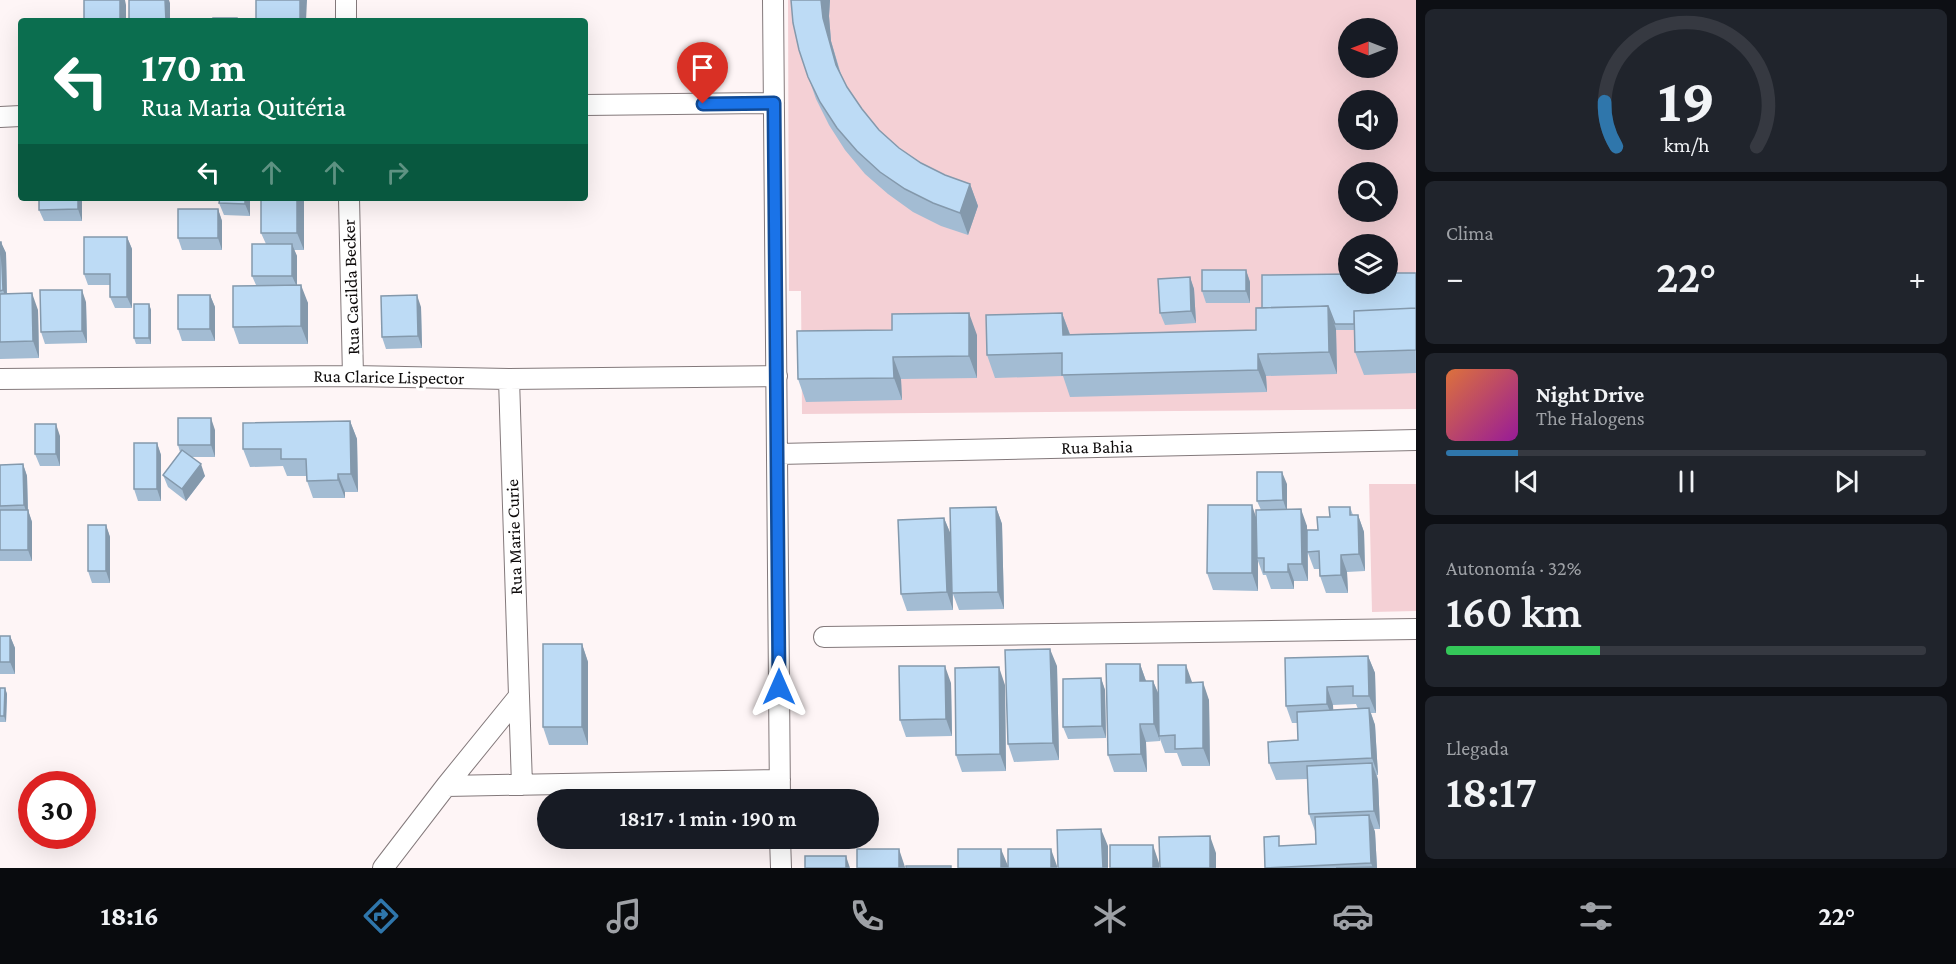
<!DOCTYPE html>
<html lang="es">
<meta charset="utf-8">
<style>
:root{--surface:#171b24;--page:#20242c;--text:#f1f3f6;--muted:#9ea1a6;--line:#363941;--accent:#2f76ab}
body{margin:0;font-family:"Crimson Pro",serif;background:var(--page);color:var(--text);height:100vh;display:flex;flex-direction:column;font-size:22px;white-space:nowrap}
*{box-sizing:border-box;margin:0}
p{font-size:20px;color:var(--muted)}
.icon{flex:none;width:33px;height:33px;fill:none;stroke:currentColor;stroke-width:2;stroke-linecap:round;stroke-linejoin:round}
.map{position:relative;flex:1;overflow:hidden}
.drawer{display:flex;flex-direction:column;gap:9px;padding:9px;background:#0d0f14;width:540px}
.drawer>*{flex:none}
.top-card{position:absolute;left:18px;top:18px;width:570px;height:183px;border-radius:6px;box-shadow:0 6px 24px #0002;background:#0b6e4f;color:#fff;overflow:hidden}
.needle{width:39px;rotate:270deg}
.controls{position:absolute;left:1338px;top:18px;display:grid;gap:12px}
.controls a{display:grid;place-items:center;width:60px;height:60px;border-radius:50%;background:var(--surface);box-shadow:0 6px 24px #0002;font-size:30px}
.speed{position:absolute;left:18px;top:771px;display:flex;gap:12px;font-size:30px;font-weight:700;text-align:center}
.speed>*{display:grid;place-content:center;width:78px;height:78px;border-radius:50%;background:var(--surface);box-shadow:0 6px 24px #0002;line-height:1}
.speed .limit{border:9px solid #d22;background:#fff;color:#111}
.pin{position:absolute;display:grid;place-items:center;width:51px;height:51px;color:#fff;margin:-62px -26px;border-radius:50% 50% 50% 0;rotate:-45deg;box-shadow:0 0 6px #0007}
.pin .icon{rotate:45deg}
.me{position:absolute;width:66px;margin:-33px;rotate:0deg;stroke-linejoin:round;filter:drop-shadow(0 0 4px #0008)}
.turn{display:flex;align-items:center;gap:21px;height:126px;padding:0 24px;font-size:27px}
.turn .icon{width:78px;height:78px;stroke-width:2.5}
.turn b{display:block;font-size:42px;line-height:51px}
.lanes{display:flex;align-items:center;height:57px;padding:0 24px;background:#0003;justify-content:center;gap:30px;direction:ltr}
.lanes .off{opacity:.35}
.big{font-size:45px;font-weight:600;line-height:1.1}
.drawer .widget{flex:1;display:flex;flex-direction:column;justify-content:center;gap:9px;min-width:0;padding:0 21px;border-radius:9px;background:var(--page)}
.drawer .dial{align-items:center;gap:0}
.dial svg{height:156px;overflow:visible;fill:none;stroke:var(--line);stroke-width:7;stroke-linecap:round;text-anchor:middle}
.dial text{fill:var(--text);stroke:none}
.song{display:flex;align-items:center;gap:18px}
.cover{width:72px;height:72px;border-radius:9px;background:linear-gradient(135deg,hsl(20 70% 55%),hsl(300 70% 35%))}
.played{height:6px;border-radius:3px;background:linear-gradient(90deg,var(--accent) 15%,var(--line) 15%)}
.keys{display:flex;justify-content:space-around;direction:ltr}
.heat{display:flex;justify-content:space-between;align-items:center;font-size:33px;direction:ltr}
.charge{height:9px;border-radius:4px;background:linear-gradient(90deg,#34c759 32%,var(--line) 0)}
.trip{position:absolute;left:537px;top:789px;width:342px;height:60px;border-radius:30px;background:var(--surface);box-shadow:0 6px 24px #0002;font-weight:600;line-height:60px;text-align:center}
.tabs{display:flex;height:96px;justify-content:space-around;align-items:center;background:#090b0e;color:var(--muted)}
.tabs .icon{width:42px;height:42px}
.tabs .active{color:var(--accent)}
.tabs b{font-size:27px;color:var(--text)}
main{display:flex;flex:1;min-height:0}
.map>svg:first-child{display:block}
</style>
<main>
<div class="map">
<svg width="1416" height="868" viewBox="0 0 1416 868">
<rect width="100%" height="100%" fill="#fef5f6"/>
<path fill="#f4d0d5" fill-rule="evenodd" d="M788 0H1416V409L802 414 801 291H789ZM1348 28H1388V68H1348ZM1348 100H1388V140H1348ZM1348 172H1388V212H1348ZM1348 244H1388V284H1348Z
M1369 484H1416V611L1372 612Z"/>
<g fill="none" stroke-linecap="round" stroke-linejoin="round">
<defs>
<path id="minor" d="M346 0V21
M773 0 780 800
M585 105 774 103
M0 117 21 116
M349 198 353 376
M0 379 353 376 509 379 777 376
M778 454 1416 440
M824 637 1416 629
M519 696 522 785
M446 786 780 780
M780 838 781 868
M383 868 446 786 519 696 509 379"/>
</defs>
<use href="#minor" stroke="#83797b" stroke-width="22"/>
<use href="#minor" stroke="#fff" stroke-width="20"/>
</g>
<path fill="#a3bcd3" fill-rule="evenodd" d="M791 0H830L829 16 831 41 841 74 847 87 862 109 879 130 899 148 921 163 945 175 970 184 978 206 968 235 941 226 913 212 888 194 865 174 845 150 829 125 816 99 799 50Z
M82 198V221H44L39 210Z
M250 198V216L224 215 219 203Z
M304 198V250H294L297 256V285L308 303V344H239L233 327 256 285 252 276 266 244 261 233Z
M378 198H479V199L379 201Z
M218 209 222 221V250H182L178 238Z
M127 237 132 249V308H115L110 297V285H88L84 274Z
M0 242 6 253 7 294 38 310 39 358 0 359Z
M1246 270 1250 282V303H1206L1202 291Z
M1416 273V373L1364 375 1355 352 1354 330H1336L1337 374 1266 376 1267 392 1070 397 1063 376 995 378 987 355 1062 313 1070 334 1256 330 1262 308Z
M1190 277 1194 289 1196 323 1165 325 1160 313Z
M210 295 215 307V341H182L178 329Z
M86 302 87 343 45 344 41 332Z
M149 304 151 310V344H136L134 338Z
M421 307 422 348 386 349 382 337Z
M977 335V378L901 379 902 400 806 402 798 379Z
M350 421 357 439 358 492H345V498H313L307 481 306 476H287L283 466 250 467 243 449Z
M215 430V457H191L205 476 186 501 168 487 163 475 180 452 178 445Z
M60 436V466H40L35 454Z
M157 443 161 455V501H138L134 489Z
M23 464 27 476 28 510 32 522V561H0V465Z
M1287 484V509L1307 526V530H1318L1330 517 1350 507 1353 515H1358L1364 532 1365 571 1347 572 1348 593H1326L1320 576V569H1314L1308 553V581H1294V589H1271L1266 575H1263L1258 561V591L1213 590 1207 573 1256 517 1261 510 1257 501Z
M996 507 1002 524 1004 609 959 610 953 594V610L907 611 901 594 944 518 951 535Z
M106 525 110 537V583H92L88 571Z
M0 636H10L15 648V674H0Z
M582 644 588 662V745H549L543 727Z
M1368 656 1375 673 1376 713H1371L1375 725 1378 775H1377L1378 780 1380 829H1374L1375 832 1377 868H1265L1282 846 1316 844 1315 831 1309 814 1307 779 1276 780 1269 763 1298 740 1297 723H1292L1286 706ZM1356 704 1358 709 1333 710V705Z
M1140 664 1146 681H1153L1159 695 1192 683 1209 700 1210 766H1182L1177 753H1165L1160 739V741L1146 742 1147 772H1114L1108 755Z
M1057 666 1059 760 1014 762 1008 744Z
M1101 678 1105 690 1106 738 1068 739 1063 727Z
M951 683 952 736 906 737 900 720Z
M1005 685 1006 771 962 772 956 755Z
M0 688H5L7 694 6 722H0Z
M53 836H72L63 845Z"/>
<path fill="#8499ac" d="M120 0H125L126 5V21H120Z
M165 0H169L170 3V21H166Z
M300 0H307L306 21H300Z
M821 0H830L829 16 831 41 844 87 836 65 823 18Z
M970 184 978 206 968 235 960 213Z
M78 198H82V221L78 209Z
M245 198H250V216L245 204Z
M297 198H304V250L297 233Z
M218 209 222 221V250L218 238Z
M127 237 132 249V308L127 297Z
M1 242 6 253 7 302 3 290Z
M292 244 297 256V287L292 276Z
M1246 270 1250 282V303L1246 291Z
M1190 277 1194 289 1196 323 1191 311Z
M301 285 308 303V344L301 326Z
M82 290 86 302 87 343 82 331Z
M32 293 38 310 39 358 33 341Z
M210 295 215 307V341L210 329Z
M417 295 421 307 422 348 418 336Z
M149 304 151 310V344L149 338Z
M1328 306 1336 329 1337 374 1329 352Z
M969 313 977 335V378L969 356Z
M1062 313 1070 335H1063Z
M1258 354 1266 376 1267 392 1258 370Z
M893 357 901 379 902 400 894 378Z
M211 418 215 430V457L211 445Z
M350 421 357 439 358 492 351 474Z
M56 424 60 436V466L56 454Z
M157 443 161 455V501L157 489Z
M23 464 27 476 28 517 24 505Z
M201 464 205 476 186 501 182 489Z
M1282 472 1287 484V512L1283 500Z
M338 474 345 492V498L338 480Z
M1252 505 1258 523 1257 558 1258 561V591L1252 573Z
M996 507 1002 524 1004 609 998 592Z
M1301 509 1307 526 1308 581 1302 564Z
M28 510 32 522V561L28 550Z
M1358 515 1364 532 1365 571 1359 554Z
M944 518 951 535 953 610 947 592Z
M106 525 110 537V583L106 571Z
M1341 555 1347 572 1348 593 1341 575Z
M1288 564 1294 581V589L1288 572Z
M10 636 15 648V674L10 662Z
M582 644 588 662V745L582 727Z
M1050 649 1057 666 1059 760 1053 743Z
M1368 656 1375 673 1376 713 1369 696Z
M1140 664 1146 681H1140Z
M1186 665 1192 682 1186 683Z
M945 666 951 683 952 736 946 719Z
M999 667 1005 685 1006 771 1000 754Z
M1101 678 1105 690 1106 738 1102 726Z
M1153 681 1160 698 1159 736 1160 741 1154 724Z
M1203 682 1209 700 1210 766 1203 748Z
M1327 687 1333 705 1334 722 1327 704Z
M5 688 7 694 6 722 4 716Z
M1369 708 1375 725 1378 775 1372 758Z
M1140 724 1146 742 1147 772 1141 754Z
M1372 763 1378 780 1380 829 1374 811Z
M89 800 93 812 82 824V807Z
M1369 815 1375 832 1377 868H1373L1371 863Z
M1101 829 1108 846V868H1103Z
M60 836H72L63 845Z
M1210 836 1216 853V868H1210Z
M1153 845 1159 863V868H1153Z
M899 849 905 867V868H899Z
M1001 849 1008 866V868H1001Z
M1051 849 1057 866V868H1051Z
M846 856 850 868H846Z"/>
<path fill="#bddbf5" stroke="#8499ac" stroke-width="1.5" d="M84 0H120V21H84Z
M129 0H165L166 21H129Z
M256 0H300V21H256Z
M791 0H821L823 18 836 65 847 87 862 109 879 130 899 148 921 163 945 175 970 184 960 213 933 203 905 189 880 172 857 151 837 128 820 102 808 77 799 50 793 23Z
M213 18H237V21H213Z
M39 198H78V209L39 210Z
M220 198H245V204L219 203Z
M261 198H297V233H261Z
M178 209H218V238H178Z
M84 237H127V297H110V274H84Z
M0 242H1L3 290 0 291Z
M252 244H292V276H252Z
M1202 270H1246V291H1202Z
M1388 273H1416V308L1354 311V324H1335L1328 306 1262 308V275L1348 274V284H1388Z
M1190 277 1191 311 1160 313 1158 279Z
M301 285V326L233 327V286Z
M40 290H82V331L41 332Z
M32 293 33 341 0 342V294Z
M178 295H210V329H178Z
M417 295 418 336 382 337 381 296Z
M134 304H149V338H134Z
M1328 306 1329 352 1258 354V370L1062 375V353L987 355 986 315 1062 313 1063 335 1256 330V308Z
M1416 308V350L1355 352 1354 311Z
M969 313V356L893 357 894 378 798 379 797 331 892 330V314Z
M178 418H211V445H178Z
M350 421 351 474H338V480L307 481 306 459H281V449H243V423Z
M35 424H56V454H35Z
M134 443H157V489H134Z
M182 450 201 464 182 489 163 475Z
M23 464 24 505 0 506V465Z
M1257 472H1282L1283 500 1257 501Z
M1208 505H1252V573H1207Z
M996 507 998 592 952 593 950 508Z
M1329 507H1350V515H1358L1359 554 1341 555V575L1320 576 1319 551 1307 552V530H1318L1317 517H1330Z
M1301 509 1302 564H1288V572H1264V558H1257L1256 510Z
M0 510H28V550H0Z
M944 518 947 592 901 594 898 520Z
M88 525H106V571H88Z
M0 636H10V662H0Z
M543 644H582V727H543Z
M1050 649 1053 743 1008 744 1005 650Z
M1368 656 1369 696H1353V686L1327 687V704L1286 706 1285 658Z
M1106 664H1140V681H1153L1154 724H1140L1141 754 1108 755Z
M1158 665H1186V683L1203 682V748L1175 749V735L1159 736Z
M899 666H945L946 719 900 720Z
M999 667 1000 754 956 755 955 668Z
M1101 678 1102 726 1063 727V679Z
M0 688H5L4 716H0Z
M1369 708 1372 758 1269 763 1268 742 1298 740 1297 712Z
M1372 763 1374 811 1309 814 1307 766Z
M62 776 72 784H54Z
M82 794 89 800 82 807Z
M1369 815 1371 863 1265 868 1264 837 1279 836V846L1316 844 1315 817Z
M1101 829 1103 868H1058L1057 830Z
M1210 836V868H1160L1159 837Z
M1110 845H1153V868H1110Z
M857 849H899V868H857Z
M958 849H1001V868H958Z
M1008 849H1051V868H1008Z
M805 856H846V868H805Z
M906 866H951V868H906Z
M1373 867V868H1336Z"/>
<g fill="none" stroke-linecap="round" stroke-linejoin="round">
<defs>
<path id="route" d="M703 104 774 103 779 687"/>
</defs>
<use href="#route" stroke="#114b97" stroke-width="15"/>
<use href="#route" stroke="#1a73e8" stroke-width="10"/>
</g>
<g text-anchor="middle" stroke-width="6" stroke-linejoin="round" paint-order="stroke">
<g font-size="18" fill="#0e0b0b" stroke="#fff">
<text transform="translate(351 287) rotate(-92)" y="6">Rua Cacilda Becker</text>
<text transform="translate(389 377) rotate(1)" y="6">Rua Clarice Lispector</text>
<text transform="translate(1097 447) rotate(-1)" y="6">Rua Bahia</text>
<text transform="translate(514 537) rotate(-92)" y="6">Rua Marie Curie</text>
</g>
</g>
</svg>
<div class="controls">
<a><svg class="needle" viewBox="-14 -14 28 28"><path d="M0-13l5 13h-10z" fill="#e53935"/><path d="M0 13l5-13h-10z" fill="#9ea1a6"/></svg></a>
<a><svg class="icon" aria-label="sound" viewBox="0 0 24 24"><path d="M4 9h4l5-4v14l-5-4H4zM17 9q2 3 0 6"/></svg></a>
<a><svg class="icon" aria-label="search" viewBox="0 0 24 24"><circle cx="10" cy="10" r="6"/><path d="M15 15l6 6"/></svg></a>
<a><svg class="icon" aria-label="layers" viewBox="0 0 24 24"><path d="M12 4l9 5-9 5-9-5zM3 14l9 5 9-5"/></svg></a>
</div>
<div class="speed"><div class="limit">30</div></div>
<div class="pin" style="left:703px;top:104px;background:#d93025"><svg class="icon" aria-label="arrive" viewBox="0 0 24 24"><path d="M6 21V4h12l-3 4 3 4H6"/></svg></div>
<svg class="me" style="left:779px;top:687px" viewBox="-20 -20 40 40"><path d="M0-17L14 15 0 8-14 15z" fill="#1a73e8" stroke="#fff" stroke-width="4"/></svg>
<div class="trip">18:17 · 1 min · 190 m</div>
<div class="top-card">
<div class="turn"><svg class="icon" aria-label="left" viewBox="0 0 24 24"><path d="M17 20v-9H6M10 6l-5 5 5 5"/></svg><div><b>170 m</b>Rua Maria Quitéria</div></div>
<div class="lanes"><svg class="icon" aria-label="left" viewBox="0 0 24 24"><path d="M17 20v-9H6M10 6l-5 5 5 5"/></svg><svg class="icon off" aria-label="ahead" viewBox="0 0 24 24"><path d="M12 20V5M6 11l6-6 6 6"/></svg><svg class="icon off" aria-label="ahead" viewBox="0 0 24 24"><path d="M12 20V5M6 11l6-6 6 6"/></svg><svg class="icon off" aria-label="right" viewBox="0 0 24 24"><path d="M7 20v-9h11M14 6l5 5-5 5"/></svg></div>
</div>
</div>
<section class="drawer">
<div class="widget dial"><svg viewBox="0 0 100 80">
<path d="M14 69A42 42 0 1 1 86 69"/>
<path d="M14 69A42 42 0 0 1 8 46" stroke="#2f76ab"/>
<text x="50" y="56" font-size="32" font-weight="700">19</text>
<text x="50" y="72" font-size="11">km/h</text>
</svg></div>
<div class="widget"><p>Clima</p>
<div class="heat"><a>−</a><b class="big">22°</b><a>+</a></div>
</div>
<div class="widget">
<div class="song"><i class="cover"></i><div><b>Night Drive</b><p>The Halogens</p></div></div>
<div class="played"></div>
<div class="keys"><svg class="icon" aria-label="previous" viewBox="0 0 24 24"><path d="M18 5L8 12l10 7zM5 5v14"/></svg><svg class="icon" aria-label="pause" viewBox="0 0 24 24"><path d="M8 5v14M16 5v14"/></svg><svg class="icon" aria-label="next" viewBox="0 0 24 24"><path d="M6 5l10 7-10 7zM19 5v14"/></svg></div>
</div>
<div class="widget"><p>Autonomía · 32%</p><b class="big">160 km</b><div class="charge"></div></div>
<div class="widget"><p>Llegada</p><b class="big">18:17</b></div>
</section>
</main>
<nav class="tabs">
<b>18:16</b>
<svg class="icon active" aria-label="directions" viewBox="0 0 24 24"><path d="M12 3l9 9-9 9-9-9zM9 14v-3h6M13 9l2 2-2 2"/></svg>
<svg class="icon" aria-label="music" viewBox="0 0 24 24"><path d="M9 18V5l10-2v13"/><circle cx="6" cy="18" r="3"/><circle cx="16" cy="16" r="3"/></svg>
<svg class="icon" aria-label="phone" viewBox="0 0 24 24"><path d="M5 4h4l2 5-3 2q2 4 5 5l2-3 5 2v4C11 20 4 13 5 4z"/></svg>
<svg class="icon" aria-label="climate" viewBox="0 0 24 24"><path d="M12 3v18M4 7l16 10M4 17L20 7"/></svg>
<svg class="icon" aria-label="car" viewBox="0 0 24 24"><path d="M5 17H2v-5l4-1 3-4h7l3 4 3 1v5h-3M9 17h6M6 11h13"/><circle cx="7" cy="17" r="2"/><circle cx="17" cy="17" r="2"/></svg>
<svg class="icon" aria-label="filters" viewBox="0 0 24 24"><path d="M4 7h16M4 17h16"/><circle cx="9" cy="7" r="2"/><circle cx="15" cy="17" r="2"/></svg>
<b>22°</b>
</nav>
